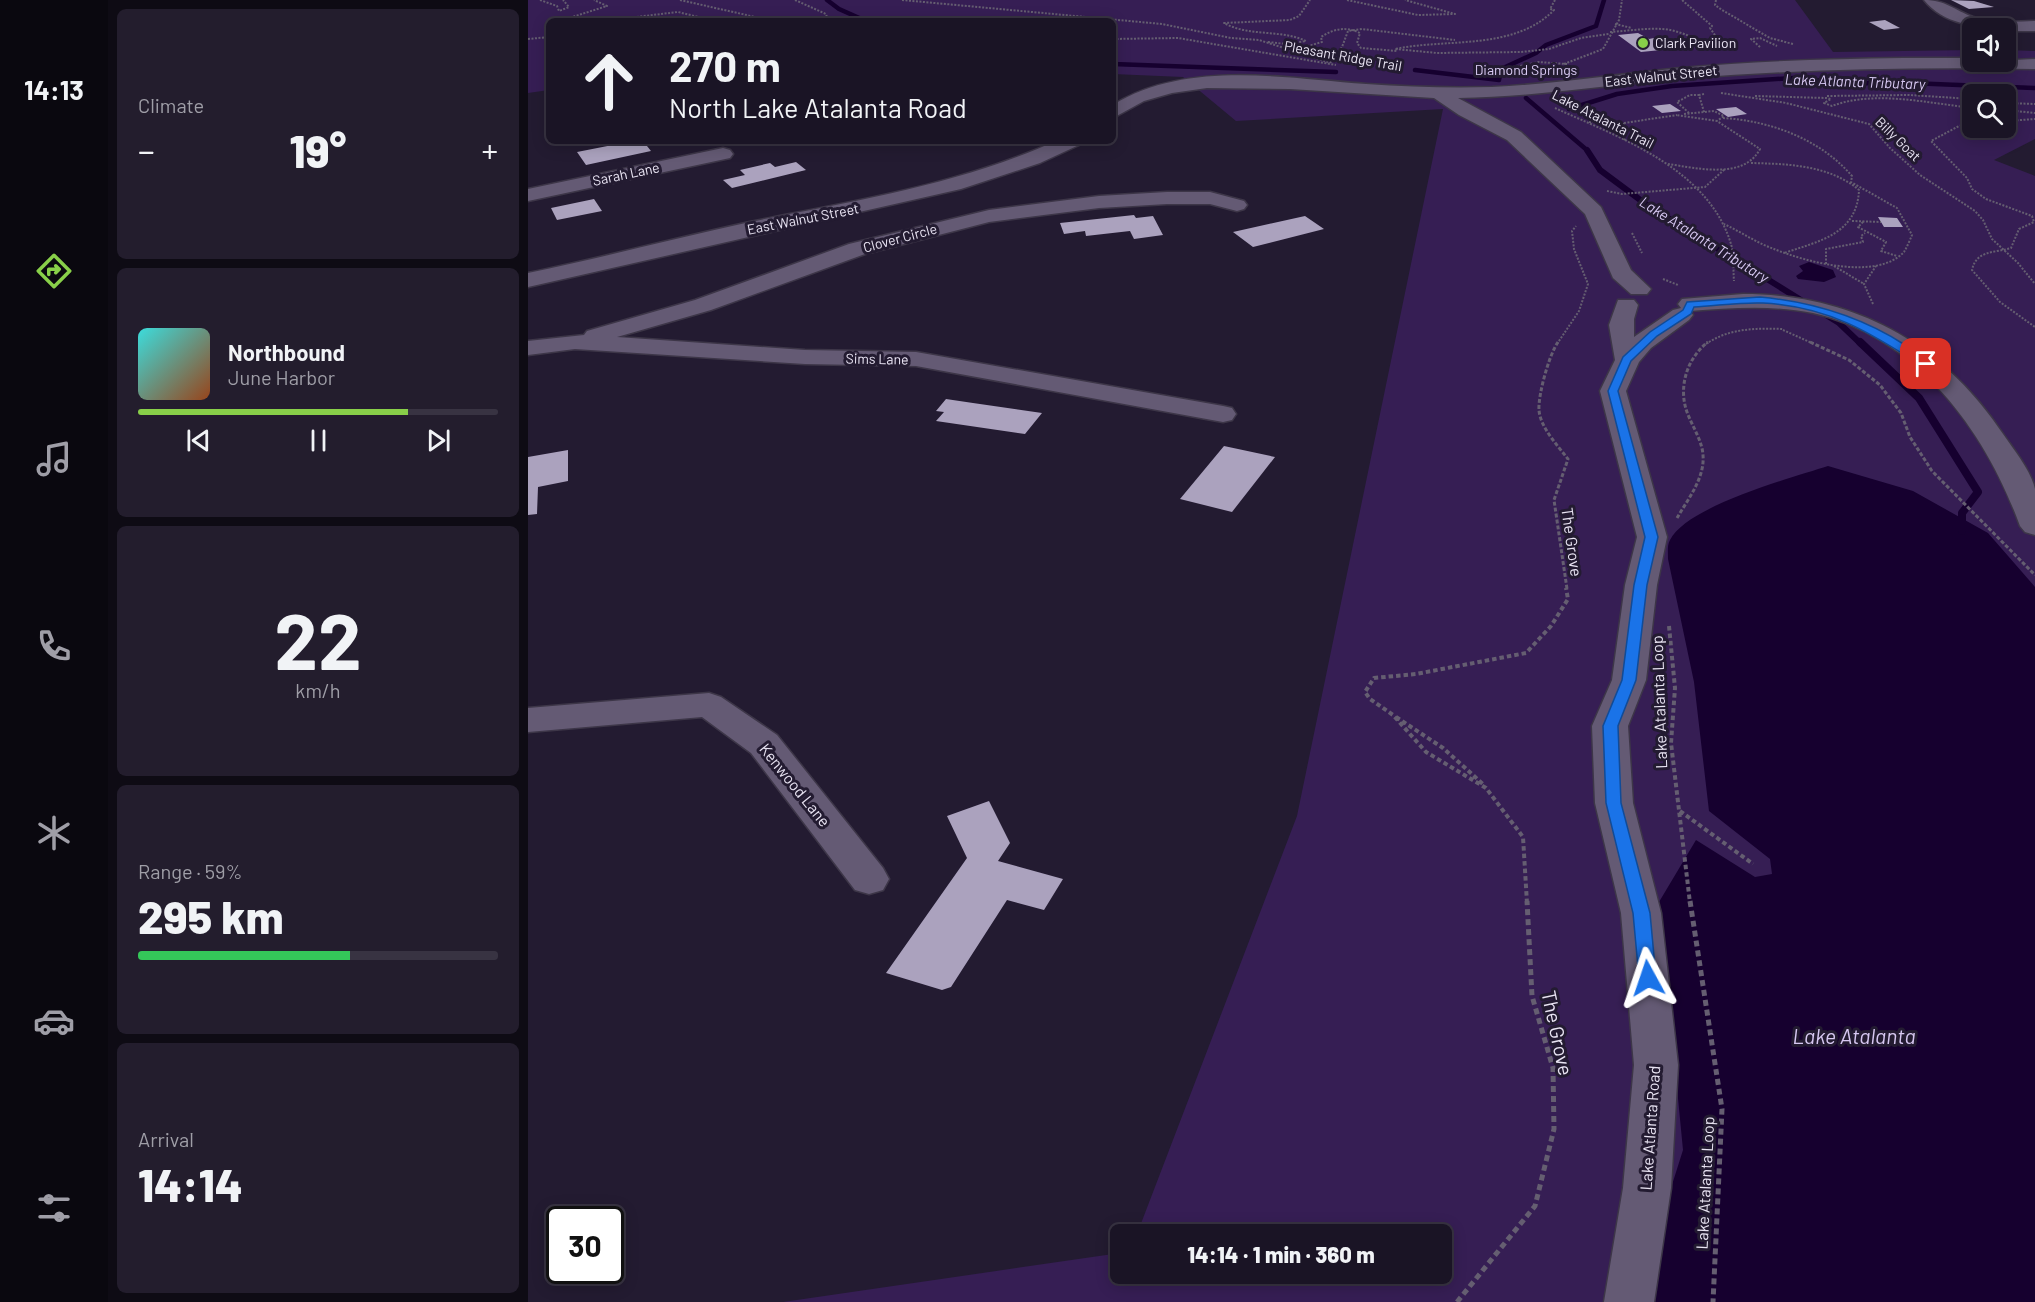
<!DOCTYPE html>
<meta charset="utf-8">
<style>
:root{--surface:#1a1425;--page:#231d2d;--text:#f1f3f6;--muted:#9f9ea7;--line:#383342;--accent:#88cf49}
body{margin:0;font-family:Barlow,sans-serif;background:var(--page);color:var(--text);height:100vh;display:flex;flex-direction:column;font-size:22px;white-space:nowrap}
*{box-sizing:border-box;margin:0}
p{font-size:20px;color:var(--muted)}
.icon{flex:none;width:33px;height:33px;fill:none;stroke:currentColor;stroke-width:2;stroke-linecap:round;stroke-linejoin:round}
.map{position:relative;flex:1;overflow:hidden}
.sheet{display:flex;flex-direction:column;gap:9px;padding:9px;background:#0e0b14;width:420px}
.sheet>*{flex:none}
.top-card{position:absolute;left:18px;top:18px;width:570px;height:126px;border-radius:9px;box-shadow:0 3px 15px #0003,0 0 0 2px var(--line);background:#1a1425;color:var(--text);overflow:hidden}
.tools{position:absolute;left:1434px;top:18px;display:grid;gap:12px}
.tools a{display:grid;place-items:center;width:54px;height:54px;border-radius:9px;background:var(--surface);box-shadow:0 3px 15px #0003,0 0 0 2px var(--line);font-size:30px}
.speed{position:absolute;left:18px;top:1206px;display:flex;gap:12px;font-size:30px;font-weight:700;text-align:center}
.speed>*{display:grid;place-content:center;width:78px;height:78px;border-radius:50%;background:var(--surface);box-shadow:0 3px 15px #0003,0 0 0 2px var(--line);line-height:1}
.speed .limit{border:3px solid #111;border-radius:9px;background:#fff;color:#111}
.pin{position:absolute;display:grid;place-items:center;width:51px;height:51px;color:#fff;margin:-26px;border-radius:12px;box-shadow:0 3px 9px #0006}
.me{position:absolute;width:66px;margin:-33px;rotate:355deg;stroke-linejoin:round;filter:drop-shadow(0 0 4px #0008)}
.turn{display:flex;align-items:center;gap:21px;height:126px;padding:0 24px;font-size:27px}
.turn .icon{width:78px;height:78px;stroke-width:2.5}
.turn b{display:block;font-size:42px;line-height:51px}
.big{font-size:45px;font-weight:800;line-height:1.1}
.sheet .tile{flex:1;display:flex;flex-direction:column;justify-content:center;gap:9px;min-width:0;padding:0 21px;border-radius:9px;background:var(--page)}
.sheet .dial{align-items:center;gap:0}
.dial b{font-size:78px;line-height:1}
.song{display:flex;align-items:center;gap:18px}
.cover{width:72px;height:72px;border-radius:9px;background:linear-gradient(135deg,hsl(180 70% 55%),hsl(20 70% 35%))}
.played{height:6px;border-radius:3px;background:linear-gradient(90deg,var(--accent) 75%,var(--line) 75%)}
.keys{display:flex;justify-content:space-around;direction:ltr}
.heat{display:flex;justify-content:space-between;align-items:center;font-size:33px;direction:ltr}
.charge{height:9px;border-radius:4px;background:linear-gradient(90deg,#34c759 59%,var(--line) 0)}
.trip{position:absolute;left:582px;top:1224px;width:342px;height:60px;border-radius:9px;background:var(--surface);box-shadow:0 3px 15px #0003,0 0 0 2px var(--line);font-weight:800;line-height:60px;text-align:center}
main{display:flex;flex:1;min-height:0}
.menu{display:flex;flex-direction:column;width:108px;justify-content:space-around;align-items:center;background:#0a080f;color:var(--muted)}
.menu .icon{width:42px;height:42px}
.menu .selected{color:var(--accent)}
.menu b{font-size:27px;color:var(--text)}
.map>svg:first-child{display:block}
</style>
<main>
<nav class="menu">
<b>14:13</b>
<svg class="icon selected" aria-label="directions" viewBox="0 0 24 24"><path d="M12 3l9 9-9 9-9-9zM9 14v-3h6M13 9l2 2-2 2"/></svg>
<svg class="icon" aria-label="music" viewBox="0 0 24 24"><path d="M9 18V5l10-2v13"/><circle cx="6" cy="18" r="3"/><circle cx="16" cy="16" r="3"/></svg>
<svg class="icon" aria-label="phone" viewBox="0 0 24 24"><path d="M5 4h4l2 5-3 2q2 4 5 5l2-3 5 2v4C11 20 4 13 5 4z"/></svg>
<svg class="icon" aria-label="climate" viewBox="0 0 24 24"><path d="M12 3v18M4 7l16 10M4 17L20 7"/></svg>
<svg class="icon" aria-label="car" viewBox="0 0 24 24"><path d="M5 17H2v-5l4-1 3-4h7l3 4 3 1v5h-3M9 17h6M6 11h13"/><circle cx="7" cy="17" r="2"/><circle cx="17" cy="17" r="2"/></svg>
<svg class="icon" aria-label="filters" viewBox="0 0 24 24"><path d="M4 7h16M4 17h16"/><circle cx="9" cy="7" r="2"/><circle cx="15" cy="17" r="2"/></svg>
</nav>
<section class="sheet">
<div class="tile"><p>Climate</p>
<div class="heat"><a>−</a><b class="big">19°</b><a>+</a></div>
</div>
<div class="tile">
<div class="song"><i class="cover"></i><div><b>Northbound</b><p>June Harbor</p></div></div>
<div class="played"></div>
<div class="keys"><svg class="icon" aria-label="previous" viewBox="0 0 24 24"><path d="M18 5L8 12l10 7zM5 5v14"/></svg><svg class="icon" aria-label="pause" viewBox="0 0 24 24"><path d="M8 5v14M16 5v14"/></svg><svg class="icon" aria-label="next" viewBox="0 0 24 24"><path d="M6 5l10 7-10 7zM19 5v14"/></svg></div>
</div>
<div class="tile dial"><b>22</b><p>km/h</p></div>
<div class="tile"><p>Range · 59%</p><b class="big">295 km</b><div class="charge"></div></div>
<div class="tile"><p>Arrival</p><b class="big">14:14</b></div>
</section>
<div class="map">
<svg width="1507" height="1302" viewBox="0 0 1507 1302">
<rect width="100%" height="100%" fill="#231b31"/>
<path fill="#361e54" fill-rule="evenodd" d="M0 0H1267L1305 52 1444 50V62H1478V50L1507 51V139L1466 160 1507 176V1302H255L592 1253V1274H914V1234H609L769 816 915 109 708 121 655 77 585 74V21H21V90L0 93ZM1444 94H1478V128H1444Z"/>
<path fill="#16002f" d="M1281 262 1305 270 1308 277 1296 282 1270 279 1268 276 1275 271 1271 266Z
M1300 466 1385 491 1460 533 1507 587V1302H1107L1155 1150 1131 902 1168 840 1227 877 1244 874 1242 859 1181 811 1166 682 1140 559C1140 553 1139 545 1142 540 1159 506 1263 478 1300 466Z"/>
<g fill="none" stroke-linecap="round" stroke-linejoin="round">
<path stroke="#16002f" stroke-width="4.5" d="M299 0 311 9 338 21
M585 64 808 72
M887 70 971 80 973 69 1008 53 1018 45 1068 26 1076 0
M998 98 1060 151
M1041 109 1089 94 1144 86 1265 78 1328 84 1356 82 1507 88"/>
<path stroke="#16002f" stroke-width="6" d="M1059 150 1072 170 1119 205 1281 305
M1293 312 1311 323 1333 344"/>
<path stroke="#16002f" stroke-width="8" d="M1332 342 1391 398 1450 492 1434 513V531"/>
</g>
<path fill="#aba2be" d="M1423 0 1446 1 1466 7 1441 9Z
M1357 20 1372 28 1356 30 1341 22Z
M1110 33 1121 39 1126 38 1143 49 1113 52 1090 35Z
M1142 104 1153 111 1134 113 1124 106Z
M1208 107 1219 114 1200 117 1188 109Z
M105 141H115L123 151 58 165 49 152Z
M268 162 278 170 204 188 195 180 217 175 212 170 242 163 247 167Z
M66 199 74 211 29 220 23 208Z
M606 215 608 218 625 216 635 235 606 239 602 231 558 236 557 231 536 234 532 223Z
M777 216 796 229 725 247 705 232Z
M1350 217 1369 218 1375 227H1356Z
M418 399 445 403 514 413 497 434 408 421 416 412 408 411Z
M696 446 747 457 704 512 652 499Z
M40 450V481L10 487 9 514 0 515V457Z
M461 801 482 843 470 861 535 879 516 910 479 900 423 987 414 990 358 973 439 858 419 816Z"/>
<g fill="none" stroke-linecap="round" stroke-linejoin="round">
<defs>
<path id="minor" d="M1396 0C1418 0 1426 10 1445 17 1465 23 1487 22 1507 21V31H1478V28C1449 28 1415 24 1396 0Z
M1375 58H1444V62L1507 59V69C1391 67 1276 69 1161 78 1084 84 1008 97 930 98L993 132 1073 207 1103 270 1123 289 1119 294H1103L1085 278 1057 214 979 140 931 115 906 98 762 89 679 88 644 93 616 101 585 118V105C657 60 757 78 838 84 880 87 922 88 964 87 1028 84 1091 74 1154 68 1227 61 1301 59 1375 58Z
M528 141H553L551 145 512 163 433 189 0 287V273C74 258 147 238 222 222 326 201 430 185 528 141Z
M195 148 202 150 205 154 202 158 0 201V189Z
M639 192H682L716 201 719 205 716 209 709 211 682 204H639L571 208 461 222 337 254 183 310 89 337 277 350 388 352 695 406 704 408 708 414 704 420 695 422 388 366 277 364 47 349 0 355V341L56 335 59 331 167 300 321 244 461 210 571 196Z
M1215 294C1325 294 1414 342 1475 434 1486 450 1503 471 1507 489 1507 503 1507 521 1507 535L1497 532 1492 526C1458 432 1389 336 1285 313 1245 305 1203 308 1162 311L1165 315 1161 320 1123 348 1111 362 1098 391 1139 537 1129 585 1118 680 1100 726 1105 803 1133 913 1150 1065 1143 1188 1126 1302H1076L1095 1188 1106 1065 1093 913 1067 803 1064 726 1084 680 1097 585 1109 537 1072 391 1087 360 1081 325 1090 300H1106L1110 305 1106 319V337L1145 310 1153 308 1150 304 1154 299Z
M181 693 193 697 249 735 355 868 361 879 355 890 341 894 327 890 223 753 174 717 0 732V708Z"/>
</defs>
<use href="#minor" stroke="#3d3648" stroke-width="3"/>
<path stroke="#655e71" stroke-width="2" stroke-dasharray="2 1.5" stroke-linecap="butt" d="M12 0 29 6 31 11 41 7 35 0
M152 0 245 21
M267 0 298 14 300 21
M374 0 634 24 703 38 731 40 800 62
M819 0 890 15 927 14 877 0
M1027 0 1022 9 1026 10C986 51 919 38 867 49L909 53 993 52 1021 49 1053 38 1081 34
M1188 0 1187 5 1194 10 1242 38 1265 44
M40 21 38 19 79 6 66 0
M74 21 150 12 187 21
M1087 24 1104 28
M1082 32C1099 31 1117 28 1134 29 1156 30 1175 45 1196 48L1182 28 1184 26 1154 0
M0 39 21 37
M585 39 650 38 808 65
M740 42 758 44 778 41C752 29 721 37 696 23L762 20 771 16 782 0
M762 45 777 47 794 42 793 37C805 29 818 26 832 33L829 43 833 48 869 51
M1232 47 1223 39 1232 38 1249 46
M802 63 814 47 820 31 834 29 927 40
M1036 64 1075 49 1091 20 1094 0
M981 72 983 68 1011 62 1039 64
M1193 93 1258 103 1341 124 1362 148 1392 175 1447 211 1455 220 1464 239 1490 263 1507 284
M1176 94 1171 95 1176 112
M1227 96 1298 98 1303 99 1296 103 1304 106C1346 90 1400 103 1444 108
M1299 96 1381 95 1444 99
M1478 103 1507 104
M1027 108C1092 138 1180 168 1203 244 1206 255 1205 269 1206 281
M1478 110 1507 113
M1161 113 1149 102 1162 95H1171
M1156 114 1186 111 1196 116 1189 121
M1195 118C1243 121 1292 139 1324 176L1323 182 1369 208 1384 235C1382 240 1379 247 1376 252 1349 281 1278 262 1246 249 1229 243 1213 232 1196 224
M1478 121 1507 119
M1061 122 1096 123 1149 115
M1096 123 1092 133 1097 140
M1444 123 1431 126 1403 141 1439 178 1444 189 1458 199 1504 216 1506 222 1491 229 1483 248C1467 253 1448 250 1444 270L1472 302 1507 327
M1223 163C1261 164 1301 165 1331 190 1329 234 1292 241 1256 253
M1140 164C1168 168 1216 180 1232 149L1189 121 1148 115
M1079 191 1094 194 1177 187 1197 169
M1324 221 1353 222
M1335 222 1330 227 1358 242 1353 251 1369 256
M1104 233 1114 253
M1298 264V249L1335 242 1333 236 1337 233
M1306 266 1336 284
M1135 279 1150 285
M1345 304 1336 284 1348 266
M1255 330 1286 344
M1029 344 1051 311 1060 284 1046 249 1044 231 1048 226
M1178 344C1201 328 1229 328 1255 329"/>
<path stroke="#655e71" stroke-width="3" stroke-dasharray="4 2" stroke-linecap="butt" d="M1030 342C1021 355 1010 395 1011 410 1012 427 1030 446 1040 459L1026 500 1039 589
M1282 342 1321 360 1352 385 1373 413 1382 437 1404 471 1507 575
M1149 518C1160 499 1177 478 1175 455 1174 440 1164 426 1159 412 1150 387 1159 358 1180 342"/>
<path stroke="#655e71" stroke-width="4" stroke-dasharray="4.5 3" stroke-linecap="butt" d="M1141 626 1147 688 1143 743 1162 903
M868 717 915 748 956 785
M1152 811 1225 864
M999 903 995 837 958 788 898 752 865 715 842 699 837 692 846 678 888 674 998 653 1023 626 1040 599 1038 588"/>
<path stroke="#655e71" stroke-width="5" stroke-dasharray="6 4" stroke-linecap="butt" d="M1162 901 1194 1109 1185 1302
M929 1302 1007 1206 1026 1129 1025 1068 1004 996 999 901"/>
<use href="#minor" fill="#645a74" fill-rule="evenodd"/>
</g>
<path fill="#1a73e8" stroke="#114b97" stroke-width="1.5" d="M1232 297C1285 302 1332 316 1377 345 1386 351 1396 356 1403 364L1394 366C1342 332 1299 306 1235 303 1212 302 1188 306 1166 307L1163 314 1129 336 1103 361 1090 391 1130 537 1119 585 1108 680 1090 726 1093 803 1122 913 1128 978 1126 983H1113L1111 978 1105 913 1078 803 1075 726 1094 680 1106 585 1117 537 1080 391 1095 357 1122 332 1155 310 1159 302Z"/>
<circle fill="#88cf49" stroke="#231b31" stroke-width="2" cx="1115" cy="43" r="6"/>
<g text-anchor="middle" stroke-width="6" stroke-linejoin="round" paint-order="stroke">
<g font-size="14" fill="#e9e4f3" stroke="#231b31" text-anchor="start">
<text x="1127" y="48">Clark Pavilion</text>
</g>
<g font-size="14" fill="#e9e4f3" stroke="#231b31">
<text transform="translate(815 56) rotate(10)" y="5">Pleasant Ridge Trail</text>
<text transform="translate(1133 76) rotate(-6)" y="5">East Walnut Street</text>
<text transform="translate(1075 119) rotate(27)" y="5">Lake Atalanta Trail</text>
<text transform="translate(1370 139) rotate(44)" y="5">Billy Goat</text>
<text transform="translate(98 174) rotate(-12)" y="5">Sarah Lane</text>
<text transform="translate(275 219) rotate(-11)" y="5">East Walnut Street</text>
<text transform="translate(372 238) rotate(-15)" y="5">Clover Circle</text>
<text transform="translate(349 359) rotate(1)" y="5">Sims Lane</text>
</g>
<g font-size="14" fill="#dccdf7" stroke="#231b31">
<text x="998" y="75">Diamond Springs</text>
</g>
<g font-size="15" font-style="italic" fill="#d7c8f2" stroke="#231b31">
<text transform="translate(1327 82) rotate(2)" y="5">Lake Atlanta Tributary</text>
<text transform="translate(1176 240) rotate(32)" y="5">Lake Atalanta Tributary</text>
</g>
<g font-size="16" fill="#e9e4f3" stroke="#231b31">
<text transform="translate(1044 542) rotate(82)" y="6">The Grove</text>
<text transform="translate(1131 702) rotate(-92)" y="6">Lake Atalanta Loop</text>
<text transform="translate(267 785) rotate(51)" y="6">Kenwood Lane</text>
<text transform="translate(1122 1128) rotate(-86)" y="6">Lake Atlanta Road</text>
<text transform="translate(1177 1183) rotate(-87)" y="6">Lake Atalanta Loop</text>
</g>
<g font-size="20" fill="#e9e4f3" stroke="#231b31">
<text transform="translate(1029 1033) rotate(78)" y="7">The Grove</text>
</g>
<g font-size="21" font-style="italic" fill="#d7c8f2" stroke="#231b31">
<text x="1326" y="1044">Lake Atalanta</text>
</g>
</g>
</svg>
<div class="tools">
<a><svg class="icon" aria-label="sound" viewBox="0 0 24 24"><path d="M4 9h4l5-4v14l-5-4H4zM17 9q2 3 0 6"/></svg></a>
<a><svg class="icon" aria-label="search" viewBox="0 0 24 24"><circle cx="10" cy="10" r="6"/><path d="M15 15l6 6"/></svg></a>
</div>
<div class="speed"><div class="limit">30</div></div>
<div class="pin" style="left:1398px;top:364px;background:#d93025"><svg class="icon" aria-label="arrive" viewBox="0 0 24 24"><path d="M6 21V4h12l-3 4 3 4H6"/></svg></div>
<svg class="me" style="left:1120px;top:978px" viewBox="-20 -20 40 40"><path d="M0-17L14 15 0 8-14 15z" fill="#1a73e8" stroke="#fff" stroke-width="4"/></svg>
<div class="trip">14:14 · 1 min · 360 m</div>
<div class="top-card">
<div class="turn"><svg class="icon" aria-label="ahead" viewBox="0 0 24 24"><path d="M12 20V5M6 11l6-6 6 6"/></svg><div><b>270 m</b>North Lake Atalanta Road</div></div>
</div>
</div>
</main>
